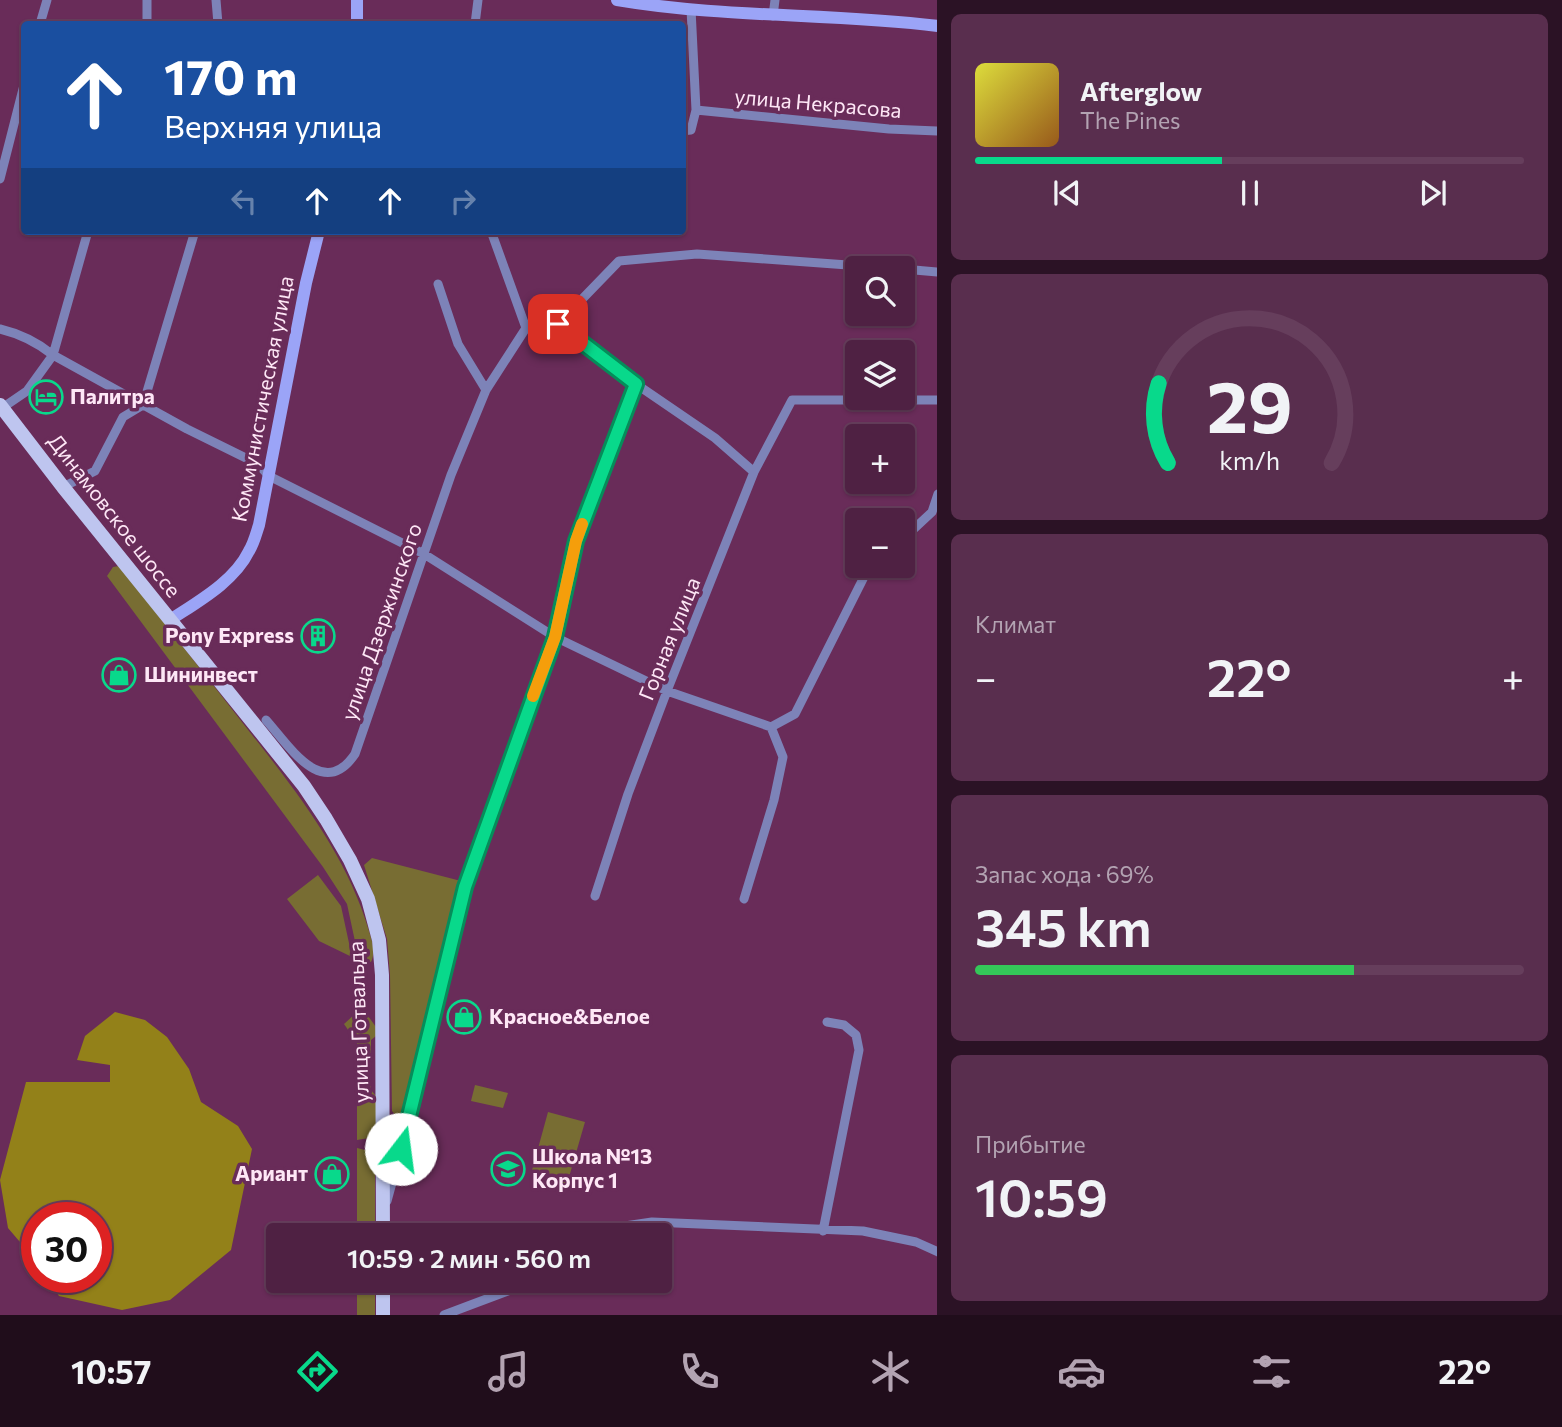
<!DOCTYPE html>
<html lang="ru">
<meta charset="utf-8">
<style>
:root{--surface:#4f2143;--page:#592e4e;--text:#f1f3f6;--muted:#b3a3b2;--line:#663e5c;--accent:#08d98b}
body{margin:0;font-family:Commissioner,sans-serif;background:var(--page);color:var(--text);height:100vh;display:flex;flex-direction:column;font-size:26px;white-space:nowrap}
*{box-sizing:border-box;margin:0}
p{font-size:23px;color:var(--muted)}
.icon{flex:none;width:38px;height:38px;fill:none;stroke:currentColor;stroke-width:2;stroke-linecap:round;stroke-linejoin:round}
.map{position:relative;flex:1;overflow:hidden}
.details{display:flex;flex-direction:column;gap:14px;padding:14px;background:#2b1225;width:625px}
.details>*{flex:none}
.top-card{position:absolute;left:21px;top:21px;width:665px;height:214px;border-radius:7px;box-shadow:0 2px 5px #0004,0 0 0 2px var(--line);background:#1a4fa0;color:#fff;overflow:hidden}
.buttons{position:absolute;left:845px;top:256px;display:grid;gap:14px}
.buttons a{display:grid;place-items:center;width:70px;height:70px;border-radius:7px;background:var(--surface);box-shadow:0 2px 5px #0004,0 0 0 2px var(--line);font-size:35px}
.speed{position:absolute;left:21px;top:1202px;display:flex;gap:14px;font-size:35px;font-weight:700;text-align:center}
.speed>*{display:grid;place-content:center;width:91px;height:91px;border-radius:50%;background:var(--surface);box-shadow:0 2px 5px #0004,0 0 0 2px var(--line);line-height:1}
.speed .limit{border:10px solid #d22;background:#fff;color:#111}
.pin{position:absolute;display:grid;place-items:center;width:60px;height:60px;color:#fff;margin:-30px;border-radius:14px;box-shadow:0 4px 10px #0006}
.me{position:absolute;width:77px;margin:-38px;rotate:15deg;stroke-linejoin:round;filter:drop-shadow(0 0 5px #0008)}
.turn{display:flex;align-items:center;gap:24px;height:147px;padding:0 28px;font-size:32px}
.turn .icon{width:91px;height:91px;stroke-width:2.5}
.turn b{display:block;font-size:49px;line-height:60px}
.lanes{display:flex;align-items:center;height:66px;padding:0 28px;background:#0003;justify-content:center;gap:35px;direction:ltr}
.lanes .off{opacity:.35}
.big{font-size:52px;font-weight:600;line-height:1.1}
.details .tile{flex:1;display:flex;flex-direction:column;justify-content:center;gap:10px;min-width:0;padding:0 24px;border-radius:10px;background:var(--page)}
.details .dial{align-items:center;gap:0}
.dial svg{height:182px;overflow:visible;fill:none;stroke:var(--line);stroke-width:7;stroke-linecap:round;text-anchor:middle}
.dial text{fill:var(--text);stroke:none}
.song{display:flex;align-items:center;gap:21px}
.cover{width:84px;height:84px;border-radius:10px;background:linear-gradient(135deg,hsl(60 70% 55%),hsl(30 70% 35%))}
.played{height:7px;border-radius:4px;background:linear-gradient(90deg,var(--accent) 45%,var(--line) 45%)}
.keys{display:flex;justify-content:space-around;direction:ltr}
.heat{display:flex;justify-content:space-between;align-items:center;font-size:38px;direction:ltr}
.charge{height:10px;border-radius:5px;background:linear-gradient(90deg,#34c759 69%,var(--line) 0)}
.trip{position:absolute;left:266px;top:1223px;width:406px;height:70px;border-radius:7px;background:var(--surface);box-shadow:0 2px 5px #0004,0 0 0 2px var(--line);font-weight:600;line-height:70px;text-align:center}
.dock{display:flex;height:112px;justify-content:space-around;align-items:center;background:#200d1b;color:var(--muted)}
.dock .icon{width:49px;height:49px}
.dock .on{color:var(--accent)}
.dock b{font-size:32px;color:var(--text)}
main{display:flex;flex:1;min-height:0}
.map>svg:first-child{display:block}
</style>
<main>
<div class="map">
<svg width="938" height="1315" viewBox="0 0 938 1315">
<rect width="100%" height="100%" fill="#692c59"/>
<path fill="#786d33" d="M119 566C159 616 199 667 238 717 289 782 346 851 369 931 372 941 376 952 371 962L365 963 359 960 347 904 323 867 107 576 113 567Z
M372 858 461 881 407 1111 402 1117 396 1116 392 1111 390 975 387 939 364 865Z
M318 875 341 906 352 957 319 941 287 899Z
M355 1014 368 1016 376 1027V1036L371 1040V1057L357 1062V1043L344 1024Z
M357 1076H371V1090L376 1096V1132L369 1138 357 1140Z
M475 1085 508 1093 503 1108 471 1101Z
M548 1112 585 1122 567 1184 531 1174Z
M357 1148 369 1151 375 1157V1235H357Z
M357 1281H375V1315H357Z"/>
<path fill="#938119" d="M115 1012 145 1020 167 1037 189 1069 201 1102 238 1126 252 1149 231 1250 170 1300 122 1310 59 1296 47 1278H96V1218H37V1262L8 1228 0 1180 26 1082H110V1065L77 1060 85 1036Z"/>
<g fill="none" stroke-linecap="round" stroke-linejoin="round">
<path stroke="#7d83b8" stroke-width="9" d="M216 0 218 24
M773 16 775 0
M40 24 47 0
M147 24V0
M475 24 478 0
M696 110 889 129 938 131
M682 131 691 130 696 110 691 9
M0 179 24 85
M903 269 938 272
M438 284 458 344 486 390
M558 324 636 384 715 438 754 472
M526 328 558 324 619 261 697 254 889 268
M0 329C21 334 37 342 53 355L187 429 258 464 269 476 424 554 555 637 667 691 771 727 783 757 774 800 744 899
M2 408 27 391 53 355 88 231
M63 487 95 471 123 417 143 405 195 231
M903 539 932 512 938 494
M266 720C290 747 323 801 355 754L451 475 486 390 526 328 491 231
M771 727 795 714 866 573 875 565
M595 896 628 794 667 691 754 472 792 400H938
M383 1127 407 1128
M387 1201 407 1128 465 887 555 637 576 541 636 384
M823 1231 859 1050 856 1035 844 1025 827 1022
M604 1236 618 1227 652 1222 863 1231 916 1242 938 1252
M444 1315 534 1281"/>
<path stroke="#9ba4f7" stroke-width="12" d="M617 0C723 18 831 13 938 26
M357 24V0
M170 620C197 602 234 582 249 551 254 543 256 534 259 525L306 283 319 231"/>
<path stroke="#bec5ef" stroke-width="14" d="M0 405 63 487 304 786 326 819 350 860 368 899 379 940 382 975 383 1236
M383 1315V1281"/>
</g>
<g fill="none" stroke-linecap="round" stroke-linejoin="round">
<defs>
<path id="route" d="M401 1149 465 887 555 637 576 541 636 384 558 324"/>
</defs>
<use href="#route" stroke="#058d5a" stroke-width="18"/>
<use href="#route" stroke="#08d98b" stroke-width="12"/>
<path stroke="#f59e0b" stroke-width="12" d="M533 696 555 637 576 541 582 524"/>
</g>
<defs>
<symbol id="hotel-ring" viewBox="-11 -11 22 22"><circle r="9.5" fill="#692c59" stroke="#08d98b" stroke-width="1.5"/><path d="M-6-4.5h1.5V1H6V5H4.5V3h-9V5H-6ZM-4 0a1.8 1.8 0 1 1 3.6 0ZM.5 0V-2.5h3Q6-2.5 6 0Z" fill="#08d98b"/></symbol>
<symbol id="building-ring" viewBox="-11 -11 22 22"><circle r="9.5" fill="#692c59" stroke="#08d98b" stroke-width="1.5"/><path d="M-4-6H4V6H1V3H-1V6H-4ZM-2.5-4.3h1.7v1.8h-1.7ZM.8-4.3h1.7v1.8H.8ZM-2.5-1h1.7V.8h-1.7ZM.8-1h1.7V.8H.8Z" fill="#08d98b"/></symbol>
<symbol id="shop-ring" viewBox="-11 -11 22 22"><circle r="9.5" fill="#692c59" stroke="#08d98b" stroke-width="1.5"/><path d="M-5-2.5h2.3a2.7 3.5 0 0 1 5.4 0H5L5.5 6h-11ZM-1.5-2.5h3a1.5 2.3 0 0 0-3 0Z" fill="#08d98b"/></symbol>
<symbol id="school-ring" viewBox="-11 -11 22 22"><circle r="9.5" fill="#692c59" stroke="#08d98b" stroke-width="1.5"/><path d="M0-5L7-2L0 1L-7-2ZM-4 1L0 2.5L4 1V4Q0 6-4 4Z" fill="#08d98b"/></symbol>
</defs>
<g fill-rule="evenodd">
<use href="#hotel-ring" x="27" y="378" width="38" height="38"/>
<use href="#building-ring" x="299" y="617" width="38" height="38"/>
<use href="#shop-ring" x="100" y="656" width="38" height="38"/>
<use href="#shop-ring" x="445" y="998" width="38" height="38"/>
<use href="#school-ring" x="489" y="1150" width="38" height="38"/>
<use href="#shop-ring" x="313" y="1155" width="38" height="38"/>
</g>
<g text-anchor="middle" stroke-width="7" stroke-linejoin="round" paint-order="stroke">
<g font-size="21" fill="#fee7f6" stroke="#692c59">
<text transform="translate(818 104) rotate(5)" y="7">улица Некрасова</text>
<text transform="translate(263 399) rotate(-79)" y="7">Коммунистическая улица</text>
<text transform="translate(114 516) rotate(52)" y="7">Динамовское шоссе</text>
<text transform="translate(382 622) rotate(-71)" y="7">улица Дзержинского</text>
<text transform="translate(670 639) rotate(-68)" y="7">Горная улица</text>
<text transform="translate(359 1022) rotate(-92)" y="7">улица Готвальда</text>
</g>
<g font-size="21" font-weight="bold" fill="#fee7f6" stroke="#692c59" text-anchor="start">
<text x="70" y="404">Палитра</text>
<text x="294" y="643" text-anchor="end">Pony Express</text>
<text x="144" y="682">Шининвест</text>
<text x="489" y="1024">Красное&amp;Белое</text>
<text x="532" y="1164">Школа №13<tspan x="532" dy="24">Корпус 1</tspan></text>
<text x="308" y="1181" text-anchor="end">Ариант</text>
</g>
</g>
</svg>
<div class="buttons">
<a><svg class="icon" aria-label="search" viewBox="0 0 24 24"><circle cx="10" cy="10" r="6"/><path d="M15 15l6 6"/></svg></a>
<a><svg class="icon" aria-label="layers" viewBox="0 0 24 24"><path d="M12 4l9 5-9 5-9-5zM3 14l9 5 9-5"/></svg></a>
<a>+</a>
<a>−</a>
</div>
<div class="speed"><div class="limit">30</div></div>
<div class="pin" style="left:558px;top:324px;background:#d93025"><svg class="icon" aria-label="arrive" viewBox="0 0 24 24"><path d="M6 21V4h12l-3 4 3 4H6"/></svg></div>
<svg class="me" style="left:401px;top:1149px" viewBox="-20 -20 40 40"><circle r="19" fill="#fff"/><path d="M0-13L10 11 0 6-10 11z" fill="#08d98b"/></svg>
<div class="trip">10:59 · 2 мин · 560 m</div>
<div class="top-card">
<div class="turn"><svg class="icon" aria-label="ahead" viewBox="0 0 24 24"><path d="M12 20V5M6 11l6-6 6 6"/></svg><div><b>170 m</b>Верхняя улица</div></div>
<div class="lanes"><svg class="icon off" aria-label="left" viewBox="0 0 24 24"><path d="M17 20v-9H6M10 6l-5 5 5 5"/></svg><svg class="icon" aria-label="ahead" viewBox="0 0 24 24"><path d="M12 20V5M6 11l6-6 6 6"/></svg><svg class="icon" aria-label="ahead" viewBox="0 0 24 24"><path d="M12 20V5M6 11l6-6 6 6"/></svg><svg class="icon off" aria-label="right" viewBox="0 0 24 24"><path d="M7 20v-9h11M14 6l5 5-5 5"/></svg></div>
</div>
</div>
<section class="details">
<div class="tile">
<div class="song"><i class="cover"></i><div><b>Afterglow</b><p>The Pines</p></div></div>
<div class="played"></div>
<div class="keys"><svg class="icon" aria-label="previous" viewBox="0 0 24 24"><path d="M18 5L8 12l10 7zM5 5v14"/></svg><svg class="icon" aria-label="pause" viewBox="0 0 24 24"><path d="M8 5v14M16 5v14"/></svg><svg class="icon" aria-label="next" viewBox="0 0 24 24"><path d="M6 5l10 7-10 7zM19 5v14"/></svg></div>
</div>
<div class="tile dial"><svg viewBox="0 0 100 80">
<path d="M14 69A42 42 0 1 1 86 69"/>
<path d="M14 69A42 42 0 0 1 10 34" stroke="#08d98b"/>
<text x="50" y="56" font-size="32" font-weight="700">29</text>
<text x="50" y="72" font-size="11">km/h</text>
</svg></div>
<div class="tile"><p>Климат</p>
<div class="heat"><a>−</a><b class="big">22°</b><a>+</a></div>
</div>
<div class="tile"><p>Запас хода · 69%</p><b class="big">345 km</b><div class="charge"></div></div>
<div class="tile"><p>Прибытие</p><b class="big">10:59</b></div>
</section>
</main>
<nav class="dock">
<b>10:57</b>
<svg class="icon on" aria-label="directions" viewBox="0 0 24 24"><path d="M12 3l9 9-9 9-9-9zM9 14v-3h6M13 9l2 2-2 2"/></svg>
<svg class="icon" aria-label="music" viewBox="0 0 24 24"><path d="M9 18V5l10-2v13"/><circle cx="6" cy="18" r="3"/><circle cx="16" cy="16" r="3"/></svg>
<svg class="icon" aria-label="phone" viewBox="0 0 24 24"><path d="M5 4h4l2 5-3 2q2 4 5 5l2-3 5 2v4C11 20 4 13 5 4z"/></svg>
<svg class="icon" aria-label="climate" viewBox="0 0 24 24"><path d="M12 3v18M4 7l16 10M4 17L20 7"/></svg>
<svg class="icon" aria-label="car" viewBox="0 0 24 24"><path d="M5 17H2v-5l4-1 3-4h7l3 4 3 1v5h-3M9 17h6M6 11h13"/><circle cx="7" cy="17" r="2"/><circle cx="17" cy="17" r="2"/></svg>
<svg class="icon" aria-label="filters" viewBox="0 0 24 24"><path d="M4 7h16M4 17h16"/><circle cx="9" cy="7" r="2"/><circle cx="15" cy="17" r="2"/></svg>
<b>22°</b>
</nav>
